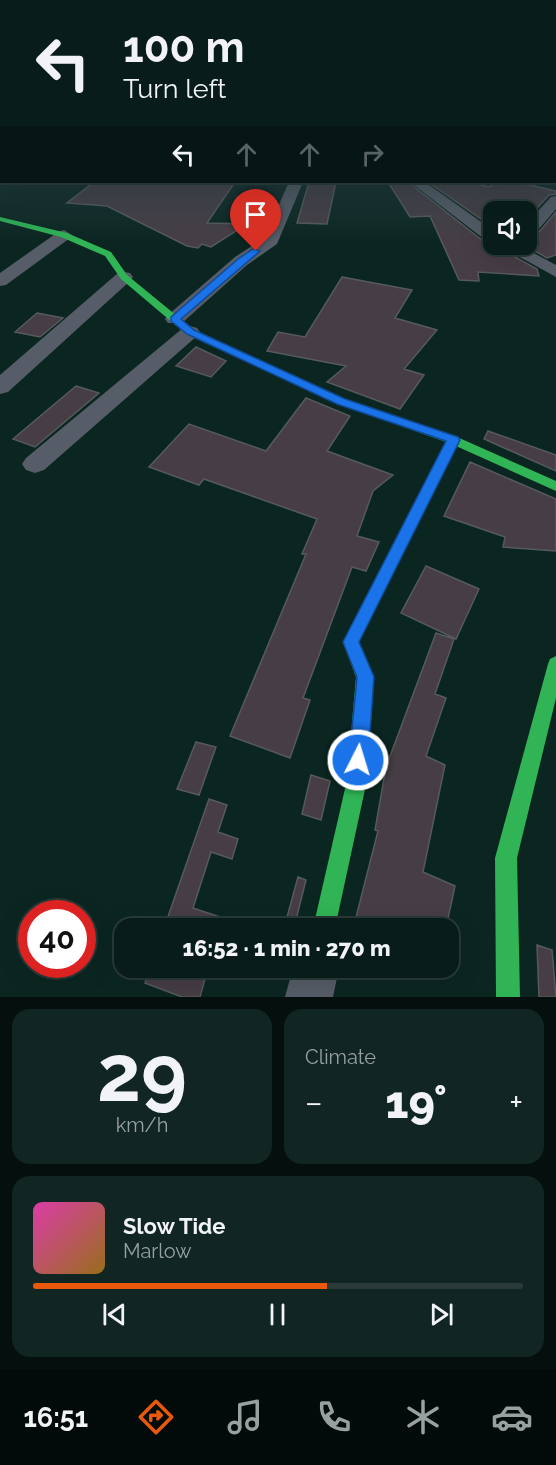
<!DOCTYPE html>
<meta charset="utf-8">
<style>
:root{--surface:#081c19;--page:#112522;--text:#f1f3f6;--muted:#98a1a2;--line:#293a38;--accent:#ea580c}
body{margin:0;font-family:Raleway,sans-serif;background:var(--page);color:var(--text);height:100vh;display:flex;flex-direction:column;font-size:22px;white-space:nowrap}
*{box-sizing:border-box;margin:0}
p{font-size:20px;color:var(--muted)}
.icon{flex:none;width:33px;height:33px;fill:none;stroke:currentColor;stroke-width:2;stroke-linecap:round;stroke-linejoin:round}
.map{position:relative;height:997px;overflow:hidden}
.sheet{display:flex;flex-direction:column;gap:12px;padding:12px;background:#040f0e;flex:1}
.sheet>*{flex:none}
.hud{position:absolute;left:0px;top:0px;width:556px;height:183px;box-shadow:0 6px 24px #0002,0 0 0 2px var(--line);background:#081c19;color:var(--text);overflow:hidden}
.controls{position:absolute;left:483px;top:201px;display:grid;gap:12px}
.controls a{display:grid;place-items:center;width:54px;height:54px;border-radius:12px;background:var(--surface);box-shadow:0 6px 24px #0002,0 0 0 2px var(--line);font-size:30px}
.speed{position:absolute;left:18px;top:900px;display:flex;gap:12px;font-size:30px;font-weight:700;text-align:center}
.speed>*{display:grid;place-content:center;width:78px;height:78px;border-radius:50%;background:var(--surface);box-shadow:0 6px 24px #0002,0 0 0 2px var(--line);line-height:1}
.speed .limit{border:9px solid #d22;background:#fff;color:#111}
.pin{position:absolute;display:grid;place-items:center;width:51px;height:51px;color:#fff;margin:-62px -26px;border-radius:50% 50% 50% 0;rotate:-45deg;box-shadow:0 0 6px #0007}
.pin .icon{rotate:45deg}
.me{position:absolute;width:66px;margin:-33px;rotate:5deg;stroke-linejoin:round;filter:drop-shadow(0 0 4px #0008)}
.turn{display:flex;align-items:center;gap:21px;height:126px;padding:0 24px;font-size:27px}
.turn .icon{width:78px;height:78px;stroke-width:2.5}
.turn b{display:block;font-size:42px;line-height:51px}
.lanes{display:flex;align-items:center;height:57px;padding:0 24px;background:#0003;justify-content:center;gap:30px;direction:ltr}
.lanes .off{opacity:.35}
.big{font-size:45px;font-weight:800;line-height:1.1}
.sheet .card{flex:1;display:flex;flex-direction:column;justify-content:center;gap:9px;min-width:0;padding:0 21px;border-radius:18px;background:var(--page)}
.sheet .dial{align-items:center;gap:0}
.dial b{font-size:78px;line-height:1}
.song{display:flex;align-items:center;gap:18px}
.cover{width:72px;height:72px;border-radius:9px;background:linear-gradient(135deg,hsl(320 70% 55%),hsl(40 70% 35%))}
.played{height:6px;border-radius:3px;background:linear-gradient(90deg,var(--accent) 60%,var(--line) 60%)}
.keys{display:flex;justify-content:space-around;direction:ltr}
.heat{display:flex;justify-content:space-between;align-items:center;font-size:33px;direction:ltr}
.sheet .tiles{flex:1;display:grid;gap:12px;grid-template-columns:1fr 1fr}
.card:last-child{grid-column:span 2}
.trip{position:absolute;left:114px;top:918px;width:345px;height:60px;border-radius:18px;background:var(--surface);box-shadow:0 6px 24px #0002,0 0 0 2px var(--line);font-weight:800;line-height:60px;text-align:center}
.tab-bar{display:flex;height:96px;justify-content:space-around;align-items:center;background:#030b0a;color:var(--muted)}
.tab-bar .icon{width:42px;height:42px}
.tab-bar .active{color:var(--accent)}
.tab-bar b{font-size:27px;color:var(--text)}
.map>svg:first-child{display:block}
</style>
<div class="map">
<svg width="556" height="997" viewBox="0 0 556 997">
<rect width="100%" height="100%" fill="#0b2621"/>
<path fill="#463d45" stroke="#575a5c" stroke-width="1.5" d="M94 182H235L207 223 247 224 211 247 202 244 198 248 187 246 107 206 67 203Z
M309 182H336L327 224 297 223Z
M388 182H408L487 244 495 246 537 269 539 276 478 272 479 281 459 280 430 216 410 217Z
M428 182H468L489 187 497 182H518L556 191V194L549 195 526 220V212H494V228Z
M556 212V255L547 258 523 244H526V241L534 238Z
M342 277 412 290 395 318 437 330 404 369 424 375 400 409 327 382 346 366 267 351 278 332 305 337Z
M37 313 63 318 40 337 15 332Z
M196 347 226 361 211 377 176 366Z
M76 386 99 393 35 447 13 439Z
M306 398 350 416 327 451 393 475 373 491 357 536 379 542 366 571 352 567 303 698 310 700 290 758 230 736 306 554H302L317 519 204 479 199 485 149 467 189 424 266 451Z
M488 431 556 455V471L484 439Z
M470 462 556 499V551L503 547 505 537 444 516Z
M426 566 479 589 456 639 401 613Z
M436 633 454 639 435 694 446 698 426 756 445 765 423 872 455 886 446 928H360L354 925 378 831 375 830 386 767Z
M196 742 216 747 199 795 177 789Z
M311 775 330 781 321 820 302 814Z
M209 799 227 805 218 832 238 839 232 859 211 852 193 908 223 918 220 928H164Z
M298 877 306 880 294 928H284Z
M537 945 552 950 556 997H539Z
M150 968H208L200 997H182L145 983Z"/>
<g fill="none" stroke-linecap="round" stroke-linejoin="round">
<path fill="#565d68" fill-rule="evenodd" d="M0 109H2L0 116Z
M289 182H303L277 244 247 265 182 323H168L165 319 168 315 235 257 264 238Z
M410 182H425L494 231V244L488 242Z
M556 196V209L532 237 526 239V224L551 197Z
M64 230 72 235 70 238 6 285 0 286V273L58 232Z
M496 244H517L556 265V277Z
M124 272 130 273 133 277 130 281 8 392 0 394V375L118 273Z
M190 326 197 328 200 332 197 336 44 470 35 473 26 470 22 464 26 458 183 328Z
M293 968H339L333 997H285Z"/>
<path fill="#30b455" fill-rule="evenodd" d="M0 217 67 233 111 252 127 275 194 330 345 399 457 437 556 481V491L456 446 359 642 374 677 367 780 335 928H313L347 780 356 677 343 642 446 442 337 403 186 334 121 279 105 256 61 237 0 221Z
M556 656V698L517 858 520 997H496L495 858 548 664 550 659Z"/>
</g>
<linearGradient id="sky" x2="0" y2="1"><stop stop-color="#061512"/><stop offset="0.43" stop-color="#2e474e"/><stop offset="1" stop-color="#2e474e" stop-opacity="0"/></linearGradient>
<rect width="556" height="243" fill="url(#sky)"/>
<path fill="#1a73e8" stroke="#114b97" stroke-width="1.5" d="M253 249 260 251 181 319 194 330 345 399 458 437 460 440 359 642 374 677 368 760 365 767 358 769 352 767 349 760 357 677 343 642 446 441 337 404 187 334 171 321V317L238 259Z"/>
</svg>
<div class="controls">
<a><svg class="icon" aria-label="sound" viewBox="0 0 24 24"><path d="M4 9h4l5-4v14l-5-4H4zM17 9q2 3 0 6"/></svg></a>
</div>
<div class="speed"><div class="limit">40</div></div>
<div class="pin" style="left:256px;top:251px;background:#d93025"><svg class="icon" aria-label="arrive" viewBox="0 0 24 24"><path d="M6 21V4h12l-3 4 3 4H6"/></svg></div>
<svg class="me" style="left:358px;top:760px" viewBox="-20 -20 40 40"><circle r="17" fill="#1a73e8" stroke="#fff" stroke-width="3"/><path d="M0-11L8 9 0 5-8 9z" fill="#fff"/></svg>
<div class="trip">16:52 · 1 min · 270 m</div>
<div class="hud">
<div class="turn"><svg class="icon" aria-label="left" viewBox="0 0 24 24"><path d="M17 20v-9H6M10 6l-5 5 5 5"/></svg><div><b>100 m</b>Turn left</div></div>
<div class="lanes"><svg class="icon" aria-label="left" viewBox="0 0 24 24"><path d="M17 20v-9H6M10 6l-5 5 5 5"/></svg><svg class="icon off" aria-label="ahead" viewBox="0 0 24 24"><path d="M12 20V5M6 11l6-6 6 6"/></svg><svg class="icon off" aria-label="ahead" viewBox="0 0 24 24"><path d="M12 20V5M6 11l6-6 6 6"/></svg><svg class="icon off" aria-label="right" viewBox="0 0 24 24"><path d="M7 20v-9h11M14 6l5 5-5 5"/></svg></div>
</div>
</div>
<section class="sheet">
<div class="tiles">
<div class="card dial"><b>29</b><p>km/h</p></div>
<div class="card"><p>Climate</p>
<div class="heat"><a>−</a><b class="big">19°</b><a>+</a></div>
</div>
<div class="card">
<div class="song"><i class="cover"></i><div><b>Slow Tide</b><p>Marlow</p></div></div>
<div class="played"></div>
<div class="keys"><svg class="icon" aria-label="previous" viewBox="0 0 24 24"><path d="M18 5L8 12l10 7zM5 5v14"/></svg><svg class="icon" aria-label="pause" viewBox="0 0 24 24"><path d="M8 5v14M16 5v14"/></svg><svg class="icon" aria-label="next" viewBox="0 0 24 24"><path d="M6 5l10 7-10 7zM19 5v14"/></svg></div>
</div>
</div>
</section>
<nav class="tab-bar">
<b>16:51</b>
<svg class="icon active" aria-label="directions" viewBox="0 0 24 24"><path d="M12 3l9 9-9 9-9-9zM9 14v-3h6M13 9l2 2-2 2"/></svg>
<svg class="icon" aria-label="music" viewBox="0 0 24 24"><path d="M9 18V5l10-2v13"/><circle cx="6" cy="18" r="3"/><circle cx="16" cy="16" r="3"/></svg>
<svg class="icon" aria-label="phone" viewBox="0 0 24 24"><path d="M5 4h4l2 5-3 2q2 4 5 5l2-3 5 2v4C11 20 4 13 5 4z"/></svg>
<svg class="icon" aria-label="climate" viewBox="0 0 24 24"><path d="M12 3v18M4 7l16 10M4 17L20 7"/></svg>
<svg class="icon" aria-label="car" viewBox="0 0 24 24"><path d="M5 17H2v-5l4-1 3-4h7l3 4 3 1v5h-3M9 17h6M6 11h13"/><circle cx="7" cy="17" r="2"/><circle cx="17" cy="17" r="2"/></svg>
</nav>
